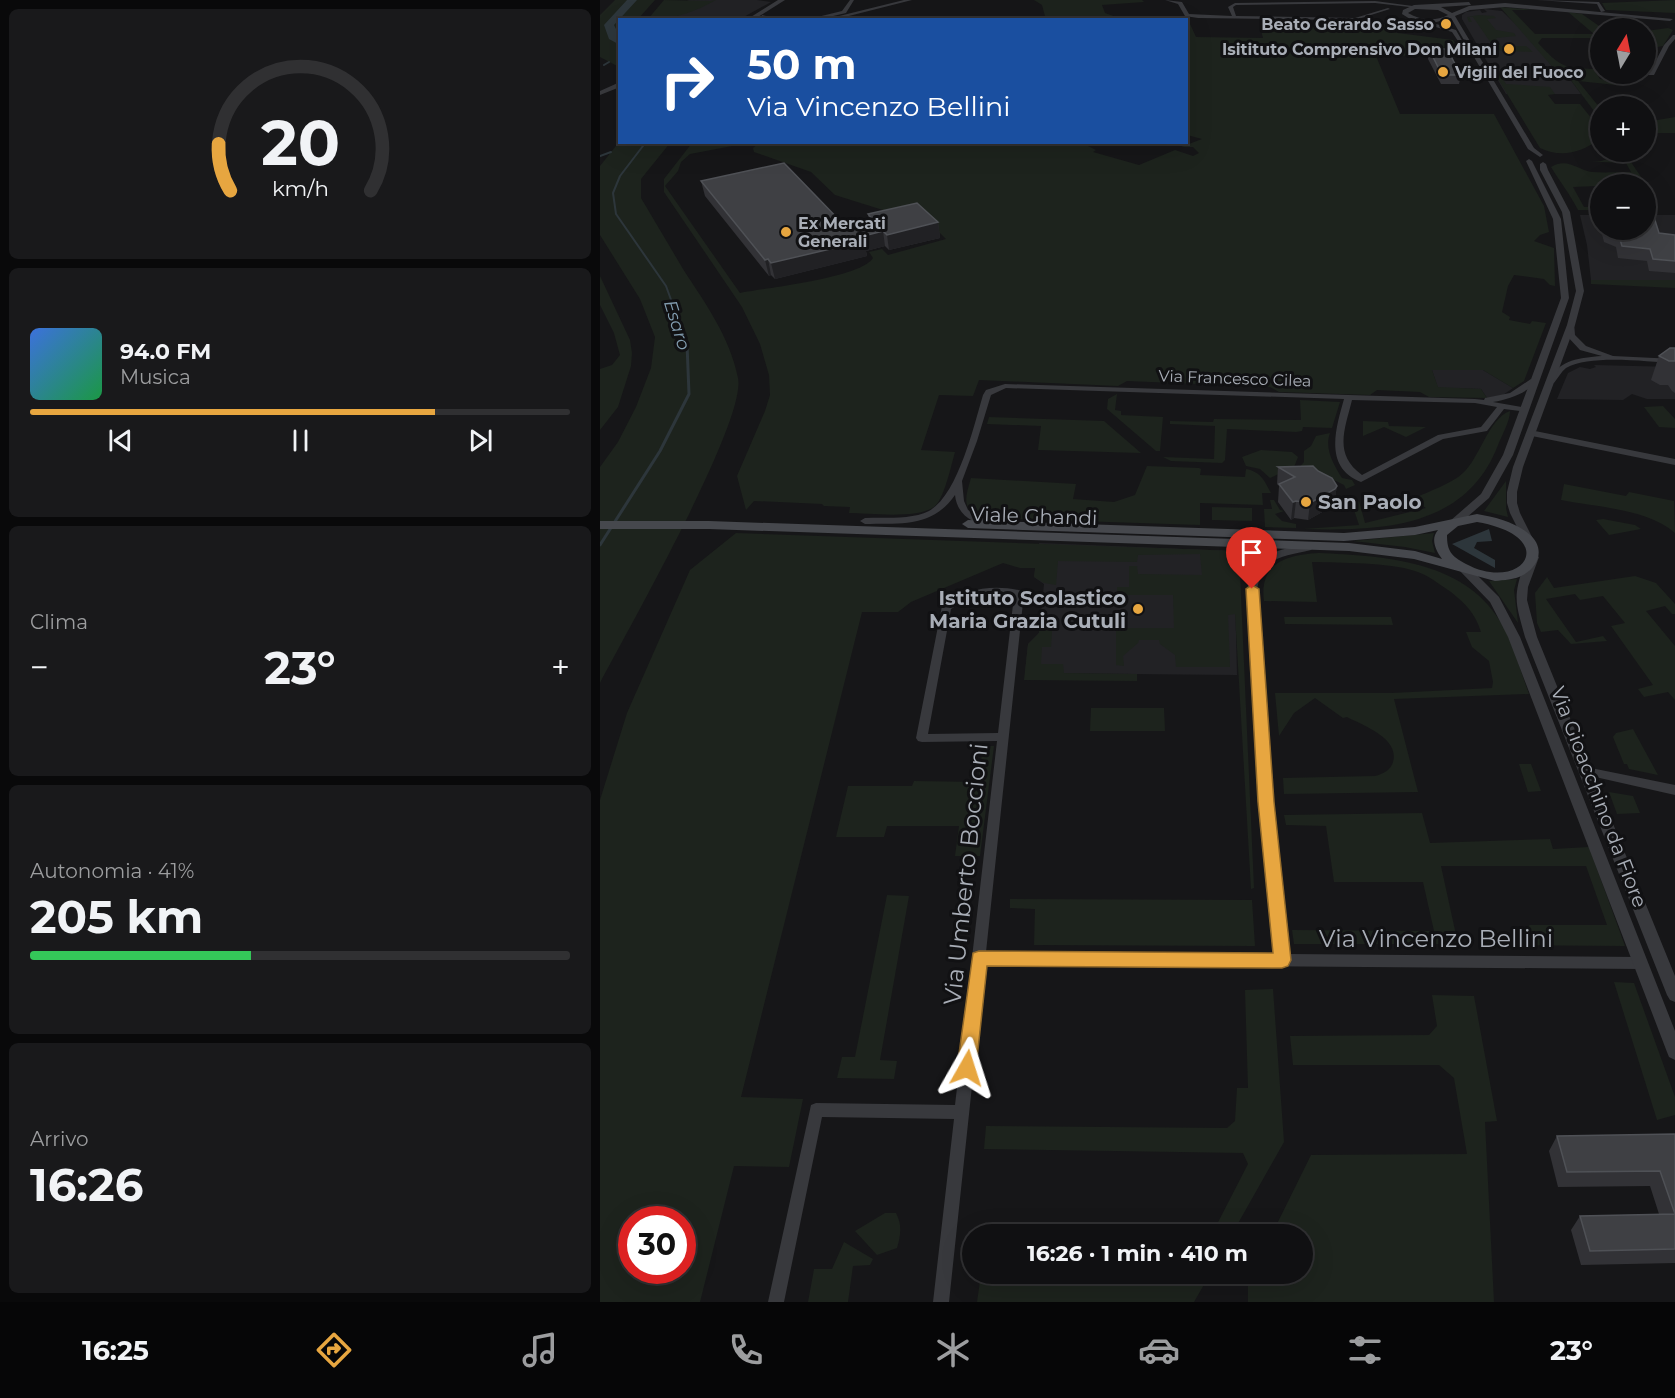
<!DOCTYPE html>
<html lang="it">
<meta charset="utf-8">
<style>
:root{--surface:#101012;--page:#19191b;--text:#f1f3f6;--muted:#9c9d9f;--line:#303032;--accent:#e7a640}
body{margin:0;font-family:Montserrat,sans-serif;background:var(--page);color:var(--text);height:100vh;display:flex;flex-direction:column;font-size:22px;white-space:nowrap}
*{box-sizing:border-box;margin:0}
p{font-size:20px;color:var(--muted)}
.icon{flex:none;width:33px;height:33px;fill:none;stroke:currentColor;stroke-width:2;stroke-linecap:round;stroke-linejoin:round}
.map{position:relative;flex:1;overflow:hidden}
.drawer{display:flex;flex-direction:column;gap:9px;padding:9px;background:#09090a;width:600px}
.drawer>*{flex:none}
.top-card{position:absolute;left:18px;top:18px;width:570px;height:126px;border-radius:0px;box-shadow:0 6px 24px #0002,0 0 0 2px var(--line);background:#1a4fa0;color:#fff;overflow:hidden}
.needle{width:39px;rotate:10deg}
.fabs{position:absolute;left:990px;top:18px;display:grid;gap:12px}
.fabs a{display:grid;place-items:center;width:66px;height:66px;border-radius:50%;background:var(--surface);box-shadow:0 6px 24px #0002,0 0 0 2px var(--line);font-size:30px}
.speed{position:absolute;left:18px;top:1206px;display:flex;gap:12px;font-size:30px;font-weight:700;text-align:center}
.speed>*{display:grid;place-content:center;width:78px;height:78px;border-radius:50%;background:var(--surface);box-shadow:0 6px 24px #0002,0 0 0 2px var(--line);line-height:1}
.speed .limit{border:9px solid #d22;background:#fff;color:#111}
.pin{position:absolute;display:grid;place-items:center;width:51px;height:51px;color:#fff;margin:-62px -26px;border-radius:50% 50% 50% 0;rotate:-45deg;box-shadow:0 0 6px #0007}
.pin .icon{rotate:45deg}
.me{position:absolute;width:66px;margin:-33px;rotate:6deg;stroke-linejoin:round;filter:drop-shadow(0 0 4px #0008)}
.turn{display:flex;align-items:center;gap:21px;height:126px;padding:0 30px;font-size:27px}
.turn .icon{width:78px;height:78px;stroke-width:2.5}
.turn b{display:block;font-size:42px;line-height:51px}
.big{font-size:45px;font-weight:700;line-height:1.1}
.drawer .tile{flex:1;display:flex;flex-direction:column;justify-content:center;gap:9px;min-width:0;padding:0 21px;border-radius:9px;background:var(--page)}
.drawer .dial{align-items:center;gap:0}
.dial svg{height:156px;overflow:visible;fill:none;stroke:var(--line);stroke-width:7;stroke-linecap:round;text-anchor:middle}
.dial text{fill:var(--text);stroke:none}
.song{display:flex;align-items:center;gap:18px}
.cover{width:72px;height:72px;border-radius:9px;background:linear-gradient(135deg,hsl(220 70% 55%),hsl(140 70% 35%))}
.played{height:6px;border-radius:3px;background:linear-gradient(90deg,var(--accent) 75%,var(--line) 75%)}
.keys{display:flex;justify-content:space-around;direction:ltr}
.heat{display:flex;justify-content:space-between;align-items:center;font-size:33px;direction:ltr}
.charge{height:9px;border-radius:4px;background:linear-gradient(90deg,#34c759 41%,var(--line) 0)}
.trip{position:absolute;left:362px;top:1224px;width:351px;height:60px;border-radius:30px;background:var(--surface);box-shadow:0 6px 24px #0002,0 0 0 2px var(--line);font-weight:700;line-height:60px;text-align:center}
.tab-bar{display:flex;height:96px;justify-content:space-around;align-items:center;background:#060607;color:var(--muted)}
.tab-bar .icon{width:42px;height:42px}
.tab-bar .current{color:var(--accent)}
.tab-bar b{font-size:27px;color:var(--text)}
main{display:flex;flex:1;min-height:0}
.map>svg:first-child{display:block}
</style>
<main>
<section class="drawer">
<div class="tile dial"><svg viewBox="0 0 100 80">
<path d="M14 69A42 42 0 1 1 86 69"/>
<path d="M14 69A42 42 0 0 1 8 45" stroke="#e7a640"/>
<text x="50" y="56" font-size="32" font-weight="700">20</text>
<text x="50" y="72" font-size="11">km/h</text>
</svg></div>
<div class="tile">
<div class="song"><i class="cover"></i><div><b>94.0 FM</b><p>Musica</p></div></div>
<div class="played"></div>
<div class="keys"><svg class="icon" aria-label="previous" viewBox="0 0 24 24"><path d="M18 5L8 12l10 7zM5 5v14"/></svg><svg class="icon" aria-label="pause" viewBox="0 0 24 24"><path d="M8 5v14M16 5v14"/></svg><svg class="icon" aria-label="next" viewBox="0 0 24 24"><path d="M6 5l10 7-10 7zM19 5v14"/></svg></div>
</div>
<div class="tile"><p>Clima</p>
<div class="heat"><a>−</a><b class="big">23°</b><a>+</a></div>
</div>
<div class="tile"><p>Autonomia · 41%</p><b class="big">205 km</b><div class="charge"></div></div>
<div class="tile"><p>Arrivo</p><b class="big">16:26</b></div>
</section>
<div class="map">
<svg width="1075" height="1302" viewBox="0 0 1075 1302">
<rect width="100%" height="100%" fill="#161618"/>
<path fill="#222225" d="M89 0H157L171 2 140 19 65 20 71 9Z
M884 9 902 11 929 37 955 70 964 71 981 94H906L862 19V15L866 12 880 10 882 13 887 12Z
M980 215H1000V230H1046V215H1075V280H991L987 245Z
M834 344 883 370 913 388 903 395 887 398 881 389 838 388 832 370Z
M994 365 1075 367V399H1047L1032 394 1023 400 957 399 968 373 980 367 990 369 996 367Z
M439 543 634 551 637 675 425 673 428 644 439 633 444 584 434 577Z"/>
<path fill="#1d231d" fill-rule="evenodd" d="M15 0H55L38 19 20 20 19 67 0 57V15Z
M64 0 110 1 116 0C96 11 75 20 48 19Z
M434 0H542L544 2 502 5 505 13 516 17 530 16 531 19 446 20 442 5Z
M1075 0V13L1006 10 1002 3Z
M900 7 934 10H912L935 34H994L968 12 982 14 1002 28 1000 38H942L938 43C960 66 962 68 994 69L1000 79 1011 81 1016 85 978 81 1000 108V119L964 71H956Z
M879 15 894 16 896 18 887 19 896 30 914 33 916 36 896 38 901 46H926L933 52 888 50 886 47 893 46 873 17H869L872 22H869L867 17Z
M765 20 793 26 790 32 853 40 862 55 776 56 800 114H894L944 206 949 232 940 235 934 241 954 248 955 286 950 285 944 279 914 275 908 286 902 312 910 317 909 320 930 324 932 321 946 323 924 381 913 388 883 370H832L838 387 881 389 887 398 829 397 820 392 777 390 770 395 679 392 670 387 527 381 518 386 379 380 373 396 339 395 321 450 355 452C351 466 345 495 336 505 322 520 269 513 249 513L250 507 224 506 222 504 154 501 146 510 137 476 165 411 170 395 169 375 160 344 142 307 64 192V179L92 143H148L90 154 81 162 78 171 65 186 140 293C165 288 261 278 273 258L269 252 282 249 288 255 346 239 321 214 286 211 235 195 211 172 154 152 153 148 159 143H482L496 150 493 152 539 165 575 150 593 156 599 153 593 147H581L602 139 587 135V24H590L596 37 663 38 660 26 760 25V21Z
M1068 28 1073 30 1063 46 1046 49V31Z
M892 69 899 73 906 84 950 87 955 94 948 95 955 104H980L1000 129 999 139C982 153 960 158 940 148Z
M1075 117V133H1046V122Z
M19 142 70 143 41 179V198C55 222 69 245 83 269 105 303 130 337 138 378 147 421 26 633 0 683V467L18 442 36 407 51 368 55 337 40 299 0 235V166Z
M1015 152H1024L1048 187 1046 184 973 187 984 207H1000V210H978C970 194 960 182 951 167 968 157 977 170 992 172 1005 173 1019 172 1031 172L1026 163 976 161C989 161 1007 165 1015 152Z
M0 276 30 340 32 353 31 366 18 407 0 430V369L12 365 20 355 14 333 0 305Z
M991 280H1075V288L991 284Z
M517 394 515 410 521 411V415L563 417 560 451H556L507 409 508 399Z
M700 400 740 402 732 428 703 427 702 431 696 432 627 429 625 460 622 463 571 461 563 457 614 459 615 426 570 424V421L613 422 614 419 701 420Z
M1063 406 1075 419V428L1059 427 1044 407Z
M910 411C910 421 902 435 898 445 866 529 780 531 703 529L759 525 752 504 759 501 765 523 826 508 813 499C827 492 853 483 863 473 880 458 888 419 910 411Z
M389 417 504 421 541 453 438 450 441 426 387 424Z
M763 421 788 422 789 426 826 427 806 437 784 427 763 436Z
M730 433C724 449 734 465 742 478L752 480 755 485 746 489 744 485 734 480 708 482 697 470 704 462V451L711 446 716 436Z
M661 450 692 452 698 457 694 467 670 478 660 469 646 466 642 457Z
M547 466 599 468 601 469 600 475 645 477 646 469C661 472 664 480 671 493H662L663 505 600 503V525L389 518C361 512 364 501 371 478L476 484 473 499 514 502 535 495Z
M906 481V508L908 517 884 511Z
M964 484 1026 496 1029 492 1074 501 1075 533C1048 509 996 507 961 500Z
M670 500H674L680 510 684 511 675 514 682 521 696 524V528L665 527 664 509H672Z
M612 507 652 508V521L612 520Z
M1003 519 1035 525 1041 529 1009 535 996 520Z
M136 533 639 551 654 888 651 889 635 614 628 615 630 667H576L575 655 560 644 559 640H539L538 643 523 656 524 666 516 665V628H574L573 595H517V587H529V566H537L538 574 602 575 600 554 538 555 537 562 458 561 456 585 444 583 434 577 435 568H420L403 563 311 602 298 612H262L141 1097 203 1099 189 1167 134 1166 100 1302H0V800L27 713 90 570ZM32 1220H82V1270H32Z
M834 533 832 541 835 553 805 547 753 541Z
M719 553C783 556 863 560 900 621 913 642 920 670 929 694L794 699 818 792 684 794 683 778 775 776C783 774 791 770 793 762 800 738 762 725 747 717L743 718 715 698 694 713 679 736 675 693H792L892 688 893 682 889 661 872 647 866 632H881C875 613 866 604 851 592 839 584 828 575 815 571 788 562 741 563 712 562L717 602 664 601C659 563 686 555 719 553Z
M1035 576 1056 583 1075 604V614H1072L1065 606 1046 611 1075 646V700L1068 692 1044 697 1038 689 1053 685 1011 626 1025 623 1003 596 980 600 975 594 946 599 976 642 1003 636 1007 641 971 644 958 630 941 632 937 623 935 593 947 577 954 588Z
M917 579 914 590 918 623 889 581Z
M441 615H453L451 647H442L441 664H463L464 673 537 674V681L424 680 428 644 439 633Z
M684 617H791L793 625 685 624Z
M491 708H564L565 731H490Z
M1033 729 1058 775 1029 769 1027 764H1024L1013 737 1016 733Z
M383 746H394L380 856H355L359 826H287L284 837H236L248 786H312L314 781 378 782Z
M931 764 941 791 928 792 919 764Z
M1009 792 1033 796 1040 813 1017 814Z
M822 813 830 843 950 839 953 849 989 847 1025 946 883 945 882 939H906L930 925H1007L986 866H841L858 944H694L692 930 834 931 823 882H734L726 826 686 825 684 815Z
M287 895 309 896 280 1060 297 1061 294 1079 237 1078 242 1057H255Z
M410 899 652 900 655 946 434 945 435 909 410 908Z
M1014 982 1034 983 1075 1097V1115L1057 1120Z
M673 989 684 1142 632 1234H612L648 1164 643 1153 384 1149 386 1126 627 1128 635 1121 637 1088H648L645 990Z
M832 995 874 996 897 1121 885 1122 894 1302H648V1283L652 1274H702V1234H672L711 1155 867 1154 854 1078 839 1065H693L690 1036 829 1035 837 1026Z
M285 1213H296C302 1224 301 1235 297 1248L277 1255 255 1231Z
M244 1242 273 1259 270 1265 253 1266 248 1302H208L214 1269H232Z
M381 1274H610L594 1302H377Z"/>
<path fill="#2d363b" d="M889 529 892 541 877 542 874 548 895 560V568L852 544Z"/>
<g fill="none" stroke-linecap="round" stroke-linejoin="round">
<path stroke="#2d363b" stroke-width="2" d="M4 65 9 62
M46 142 20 176 13 193 16 214 66 286 85 338
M0 156 11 152"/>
<path stroke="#2d363b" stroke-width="3" d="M0 545 60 451 89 394 87 344 84 337"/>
<path fill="#2d363b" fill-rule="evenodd" d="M27 0H37L14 25 20 37V45L9 39 4 25Z"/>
<path fill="#38393d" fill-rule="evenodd" d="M250 0H254L246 13 216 20H205L242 11Z
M304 0H312L233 20H223Z
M565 0 582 2 589 14 632 16 628 7 635 3 775 1 820 7 818 8 775 3 636 5 633 7 636 16 755 18 788 8 790 9 755 20 598 18 585 16 578 4Z
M937 0 999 2 1005 11 1001 12 997 4Z
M162 15 166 16 165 20H160Z
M1073 35H1075V39L1069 46 1054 75H1034V74L1050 72 1064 45Z
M1011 74H1033C1028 77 1016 77 1011 74Z
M968 323H974L975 335 986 346 1013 356 1075 359V363C1046 362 991 354 966 368 961 372 958 378 954 383H948V379C963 359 978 358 1002 356L980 350 967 336Z
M931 379H937L938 381C926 393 910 399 893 402L927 408V412L904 409 887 431 843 439 761 482C723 467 736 428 744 399L406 388 391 395 377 441 362 481 364 501 368 510 379 516 396 521 398 523 396 525C376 527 357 516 355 495 332 528 301 523 265 524L260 521 265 518C285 517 311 520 329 511 358 495 374 425 383 395L386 390 405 384 875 399 884 400 885 398 910 393ZM752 400 875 403 897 407 881 427 838 435 762 475C733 454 745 429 752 400Z
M930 430 1075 459V465L927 435V431Z
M708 545 713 548 711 550C683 557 664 555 657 589L672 803 688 954 1040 957 1045 959 1047 963 1045 967 1040 969 385 964 349 1302H333L354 1119 222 1117 184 1302H168L211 1105 216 1103 355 1105 397 741 322 742 318 741 316 738 342 606C366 588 394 584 423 591L424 593 386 952 675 954 660 803 647 589C655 554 676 549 708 545ZM389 594 414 596 398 733 328 734 351 609 367 599Z
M986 767 1075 785V795L982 774 980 771 982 768Z"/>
<path fill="#38393d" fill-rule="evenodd" d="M178 0H185L153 20H146Z
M869 2 871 5 841 7 852 13 869 6 905 3 1073 19 1070 21 905 7 870 10 855 16 934 148 943 155 940 157 928 149 851 18 833 23 856 30 864 44H860L852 32 810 19 802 14 803 10 814 5ZM815 9 838 10 848 15C835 22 820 20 808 13Z
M20 82V87L0 95V91Z
M929 159 932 161 961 219 969 298 913 455 889 498 858 525H850L849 523 850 521 881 494 903 455 961 298 953 219 926 161Z
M943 162 946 164 948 170 970 212 984 291 975 325 923 467 917 492V503L920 513 935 543 930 546 925 543 910 513 907 503V492L913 467 967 325 976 291 962 212 940 170V164Z
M933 553 939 557 928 587 927 600 937 637 1075 976V1002L1070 1000 1067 995 925 637C917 607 912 599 923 568 926 562 926 556 933 553Z
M864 565 868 566 899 597 920 637 1075 1031V1060L1069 1057 1067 1052 908 637 890 602 858 569Z"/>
<path fill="#46484d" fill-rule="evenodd" d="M877 514C895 517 915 522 929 534 945 547 940 566 923 575 914 580 904 580 895 581L814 559 749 551 109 529H0V521H109L749 543 815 551 842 559C836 551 830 539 838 530L815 535 744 541 368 528 362 524 368 520 744 533 815 527ZM877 522C963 537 922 594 866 564 851 556 847 551 847 535L858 526Z"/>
</g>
<path fill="#323236" d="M829 49 861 75 859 84H841L828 59Z
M101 181 245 226 269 221 268 214 338 222 340 238 289 250 285 246 266 251 267 256 175 279 171 275 169 276 105 196Z
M1001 230H1046L1059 233 1075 235V273L1049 271 1047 261 1018 258 1016 247 1004 242Z
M1075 348V393L1072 391 1068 385H1060L1051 380 1059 356Z
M678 467 718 471 737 486 734 503 733 506 708 520 694 518 691 520 678 502 679 486 677 484Z
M1075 1134V1263L981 1265 971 1230 980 1216 1059 1214 1050 1186 958 1187 949 1151 957 1136Z"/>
<path fill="#212124" d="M338 222 340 238 289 250 287 235Z
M283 231 285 246 266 251 267 256 175 279 171 263 260 237Z
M168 259 171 275 169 276 165 260Z
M737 486 734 503 733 506 708 520 710 503Z
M696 501 694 518 691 520 693 502Z"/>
<path fill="#3f4044" stroke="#4f5156" stroke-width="1.5" d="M829 49H847L861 75H842Z
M184 163 245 226 273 220 268 214 317 203 338 222 287 235 283 231 260 237 264 241 171 263 168 259 165 260 101 181Z
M1046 213 1053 214 1059 233 1075 235V261L1053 259 1050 249 1022 246 1019 236 1007 230H1046Z
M1070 348H1075V361H1069L1059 356Z
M713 466 718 471 732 478 737 486 735 489 710 503 696 501 693 502 679 484 695 477 678 467Z
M1075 1134V1249L990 1251 980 1216 1075 1214 1060 1171 967 1172 957 1136Z"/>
<path fill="#e7a640" stroke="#966c2a" stroke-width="1.5" d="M652 585 659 589 674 802 691 960 688 966 682 968 387 966 376 1068 373 1074 367 1077 360 1074 357 1068 373 953 379 951 673 953 658 802 646 589Z"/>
<g fill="#e7a640" stroke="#111113" stroke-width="2">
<circle cx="846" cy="24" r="6"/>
<circle cx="909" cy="49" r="6"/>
<circle cx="843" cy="72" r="6"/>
<circle cx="186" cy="232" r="6"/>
<circle cx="706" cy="502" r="6"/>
<circle cx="538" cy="609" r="6"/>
</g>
<g text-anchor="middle" stroke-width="6" stroke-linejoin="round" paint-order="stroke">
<g font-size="16" font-weight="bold" fill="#a9aeb7" stroke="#111113" text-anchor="end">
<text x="834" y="30">Beato Gerardo Sasso</text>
<text x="897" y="55">Isitituto Comprensivo Don Milani</text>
<text x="855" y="78" text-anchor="start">Vigili del Fuoco</text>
<text x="198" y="229" text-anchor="start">Ex Mercati<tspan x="198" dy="18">Generali</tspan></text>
</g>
<g font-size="16" fill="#a9aeb7" stroke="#111113">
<text transform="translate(635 378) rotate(2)" y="6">Via Francesco Cilea</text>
</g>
<g font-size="18" font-style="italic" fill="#829db0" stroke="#111113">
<text transform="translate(77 325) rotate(73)" y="6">Esaro</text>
</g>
<g font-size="20" font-weight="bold" fill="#a9aeb7" stroke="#111113" text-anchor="start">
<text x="718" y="509">San Paolo</text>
<text x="526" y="605" text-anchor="end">Istituto Scolastico<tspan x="526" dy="23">Maria Grazia Cutuli</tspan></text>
</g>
<g font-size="20" fill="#a9aeb7" stroke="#111113">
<text transform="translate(434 516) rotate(2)" y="7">Viale Ghandi</text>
<text transform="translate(999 797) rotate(69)" y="7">Via Gioacchino da Fiore</text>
</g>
<g font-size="24" fill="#a9aeb7" stroke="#111113">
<text transform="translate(366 874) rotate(-84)" y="8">Via Umberto Boccioni</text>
<text x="836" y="947">Via Vincenzo Bellini</text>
</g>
</g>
</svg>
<div class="fabs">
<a><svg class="needle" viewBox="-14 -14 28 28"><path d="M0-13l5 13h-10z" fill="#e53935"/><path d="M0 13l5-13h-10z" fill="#9c9d9f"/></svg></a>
<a>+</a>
<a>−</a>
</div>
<div class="speed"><div class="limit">30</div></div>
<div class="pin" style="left:652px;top:589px;background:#d93025"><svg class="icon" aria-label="arrive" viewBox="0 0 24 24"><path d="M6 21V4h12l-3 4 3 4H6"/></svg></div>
<svg class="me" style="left:367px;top:1068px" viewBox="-20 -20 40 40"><path d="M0-17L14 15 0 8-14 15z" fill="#e7a640" stroke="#fff" stroke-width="4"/></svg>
<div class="trip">16:26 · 1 min · 410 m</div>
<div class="top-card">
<div class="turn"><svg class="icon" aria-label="right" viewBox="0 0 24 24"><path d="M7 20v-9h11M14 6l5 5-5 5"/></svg><div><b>50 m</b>Via Vincenzo Bellini</div></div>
</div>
</div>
</main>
<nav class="tab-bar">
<b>16:25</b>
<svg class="icon current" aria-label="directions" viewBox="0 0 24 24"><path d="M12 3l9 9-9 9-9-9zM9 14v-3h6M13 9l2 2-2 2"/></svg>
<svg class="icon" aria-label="music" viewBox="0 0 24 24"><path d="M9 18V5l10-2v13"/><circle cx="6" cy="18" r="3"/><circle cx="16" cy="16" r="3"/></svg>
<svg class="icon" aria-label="phone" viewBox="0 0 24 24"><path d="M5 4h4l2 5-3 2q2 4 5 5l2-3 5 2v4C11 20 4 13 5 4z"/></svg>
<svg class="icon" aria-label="climate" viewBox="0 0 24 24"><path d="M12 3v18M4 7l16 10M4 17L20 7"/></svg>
<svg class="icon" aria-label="car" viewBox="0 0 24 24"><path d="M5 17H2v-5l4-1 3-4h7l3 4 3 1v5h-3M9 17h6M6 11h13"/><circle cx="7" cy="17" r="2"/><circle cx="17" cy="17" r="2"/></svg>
<svg class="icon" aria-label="filters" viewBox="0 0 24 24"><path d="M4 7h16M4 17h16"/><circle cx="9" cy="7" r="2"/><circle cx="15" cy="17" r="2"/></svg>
<b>23°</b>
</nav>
